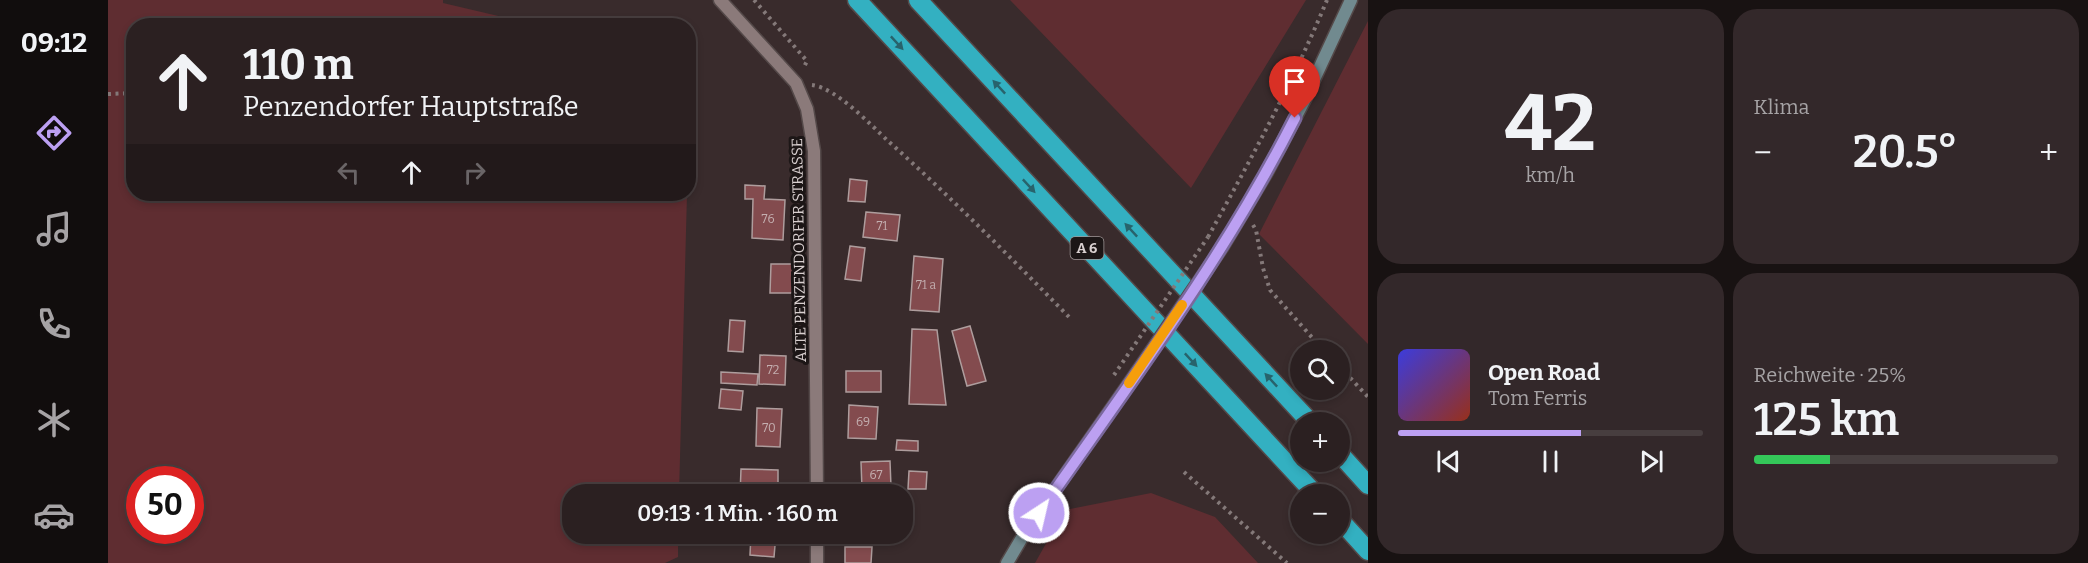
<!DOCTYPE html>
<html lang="de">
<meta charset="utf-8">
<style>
:root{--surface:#2b2021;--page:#33282a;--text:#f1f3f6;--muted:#a6a3a5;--line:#473e3f;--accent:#bca0f2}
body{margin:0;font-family:Bitter,serif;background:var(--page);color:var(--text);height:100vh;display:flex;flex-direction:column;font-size:22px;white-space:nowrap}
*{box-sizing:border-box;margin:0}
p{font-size:20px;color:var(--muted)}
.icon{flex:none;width:33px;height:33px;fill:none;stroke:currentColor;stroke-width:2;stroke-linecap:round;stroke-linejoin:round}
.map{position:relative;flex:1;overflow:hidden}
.details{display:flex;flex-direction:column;gap:9px;padding:9px;background:#181212;width:720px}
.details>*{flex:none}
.hud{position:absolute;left:18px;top:18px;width:570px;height:183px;border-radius:24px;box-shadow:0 3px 9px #0003,0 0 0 2px var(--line);background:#2b2021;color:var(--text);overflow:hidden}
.controls{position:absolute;left:1182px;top:340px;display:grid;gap:12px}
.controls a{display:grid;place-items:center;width:60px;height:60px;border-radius:50%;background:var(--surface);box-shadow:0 3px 9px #0003,0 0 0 2px var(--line);font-size:30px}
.speed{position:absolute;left:18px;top:466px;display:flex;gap:12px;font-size:30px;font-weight:700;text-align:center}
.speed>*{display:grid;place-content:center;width:78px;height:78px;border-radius:50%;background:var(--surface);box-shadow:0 3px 9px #0003,0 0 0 2px var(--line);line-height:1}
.speed .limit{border:9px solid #d22;background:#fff;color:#111}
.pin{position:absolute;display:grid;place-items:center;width:51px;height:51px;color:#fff;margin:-62px -26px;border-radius:50% 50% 50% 0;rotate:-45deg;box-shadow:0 0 6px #0007}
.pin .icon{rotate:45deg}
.me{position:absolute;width:66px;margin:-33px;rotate:35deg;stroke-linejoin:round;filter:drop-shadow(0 0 4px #0008)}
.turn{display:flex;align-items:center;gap:21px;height:126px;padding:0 18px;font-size:27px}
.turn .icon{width:78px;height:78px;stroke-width:2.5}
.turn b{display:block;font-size:42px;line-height:51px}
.lanes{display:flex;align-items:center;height:57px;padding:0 18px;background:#0003;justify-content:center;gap:30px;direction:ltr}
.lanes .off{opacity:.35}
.big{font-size:45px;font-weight:600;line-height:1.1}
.details .widget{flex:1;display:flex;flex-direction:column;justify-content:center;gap:9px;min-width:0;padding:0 21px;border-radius:24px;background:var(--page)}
.details .dial{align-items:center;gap:0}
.dial b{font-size:78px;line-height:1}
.song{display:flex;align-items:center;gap:18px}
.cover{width:72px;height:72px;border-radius:9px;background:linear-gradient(135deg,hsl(240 70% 55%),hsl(10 70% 35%))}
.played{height:6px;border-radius:3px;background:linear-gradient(90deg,var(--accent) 60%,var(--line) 60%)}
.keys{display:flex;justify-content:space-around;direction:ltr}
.heat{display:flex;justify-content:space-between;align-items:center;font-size:33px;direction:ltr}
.charge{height:9px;border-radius:4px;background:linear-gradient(90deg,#34c759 25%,var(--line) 0)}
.details .tiles{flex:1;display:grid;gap:9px;grid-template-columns:repeat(2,1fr)}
.trip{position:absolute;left:454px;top:484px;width:351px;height:60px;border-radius:24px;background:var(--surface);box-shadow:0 3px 9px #0003,0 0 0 2px var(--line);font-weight:600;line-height:60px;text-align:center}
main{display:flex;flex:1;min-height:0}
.menu{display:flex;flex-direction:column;width:108px;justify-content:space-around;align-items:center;background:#110d0d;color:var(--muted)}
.menu .icon{width:42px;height:42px}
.menu .current{color:var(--accent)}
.menu b{font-size:27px;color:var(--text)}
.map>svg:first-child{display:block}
</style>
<main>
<nav class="menu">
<b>09:12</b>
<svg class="icon current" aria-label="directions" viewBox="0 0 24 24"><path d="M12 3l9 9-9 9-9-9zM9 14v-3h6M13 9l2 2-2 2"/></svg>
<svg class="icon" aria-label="music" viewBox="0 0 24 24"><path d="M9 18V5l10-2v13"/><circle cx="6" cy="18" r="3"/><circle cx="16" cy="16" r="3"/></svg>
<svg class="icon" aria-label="phone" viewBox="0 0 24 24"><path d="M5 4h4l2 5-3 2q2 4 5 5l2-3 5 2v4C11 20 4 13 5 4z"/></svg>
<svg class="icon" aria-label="climate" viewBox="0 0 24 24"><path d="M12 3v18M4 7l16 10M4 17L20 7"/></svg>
<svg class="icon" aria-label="car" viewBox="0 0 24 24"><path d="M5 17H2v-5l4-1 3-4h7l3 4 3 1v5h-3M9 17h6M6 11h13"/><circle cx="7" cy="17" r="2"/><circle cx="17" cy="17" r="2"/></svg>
</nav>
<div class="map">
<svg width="1260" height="563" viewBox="0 0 1260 563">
<rect width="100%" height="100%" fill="#392b2c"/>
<path fill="#5f2d31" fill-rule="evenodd" d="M0 0H335V3L428 25 26 26V194H579L571 495H465V534H570V557L557 563H0ZM32 480H82V531H32Z
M902 0H1198L1083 188Z
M1260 21V344L1151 234Z
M1043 493 1107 517 1150 563H927L957 510Z"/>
<path fill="#834b4e" stroke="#ae9d9d" stroke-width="1.5" d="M742 179 759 181 757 202 740 201Z
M637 185 657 186 656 199 677 200 675 240 644 238 645 199H637Z
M758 212 792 215 789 241 755 237Z
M742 246 757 248 753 281 737 279Z
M806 256 835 259 831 312 802 310Z
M663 264H686V293H662Z
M622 320 637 321 635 352 620 351Z
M862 326 878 381 859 386 844 331Z
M804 329 829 330 838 405 801 404Z
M652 355 678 356 677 385 651 384Z
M738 371H773V392H738Z
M613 372 650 374 649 385 613 383Z
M613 389 635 391 633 410 611 408Z
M741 405 770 407 768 439 740 438Z
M649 408 674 409 672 447 648 446Z
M789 440 810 441V451L788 450Z
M782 461 783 487 754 489 753 462Z
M633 469 670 470V495H632Z
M801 471 819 472 818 489H800Z
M643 534H668L666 557 642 555Z
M737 547H764L763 563H737Z"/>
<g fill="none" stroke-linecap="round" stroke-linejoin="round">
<defs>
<path id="street" d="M612 0 688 83 699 109 706 151 709 495
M709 563V534"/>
<path id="secondary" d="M1115 246 1159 172 1197 99 1243 0
M899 563 918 531 1020 385"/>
<path id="highway" d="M749 0 1208 495
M810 0 1203 423
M1232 454 1260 485
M1232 520 1260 551"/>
</defs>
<use href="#street" stroke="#544949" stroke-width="15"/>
<use href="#secondary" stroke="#544949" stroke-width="15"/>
<use href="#highway" stroke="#544949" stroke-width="21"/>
<path stroke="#847979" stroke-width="4" stroke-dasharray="3 4.5" stroke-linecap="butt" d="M646 0 699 61 695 69
M704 85C728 88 762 124 780 141 844 198 904 259 964 320
M0 94 26 93
M1145 225 1148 230 1155 268 1162 290 1216 351
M1100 237C1143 159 1185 82 1219 0
M1232 367 1260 397
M1076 472 1179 563"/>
<use href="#street" stroke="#8b7a7a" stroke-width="12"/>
<use href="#secondary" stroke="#718a8f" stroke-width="12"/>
<use href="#highway" stroke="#33b0c1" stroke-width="18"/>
<defs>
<path id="secondary-bridge" d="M1020 385 1115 246"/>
</defs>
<use href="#secondary-bridge" stroke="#544949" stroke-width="15" stroke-linecap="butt"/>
<path stroke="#847979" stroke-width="4" stroke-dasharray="3 4.5" stroke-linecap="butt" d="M1006 375 1100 237"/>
<use href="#secondary-bridge" stroke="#718a8f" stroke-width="12"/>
</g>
<defs><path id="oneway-solid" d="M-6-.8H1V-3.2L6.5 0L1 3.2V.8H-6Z" transform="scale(1.5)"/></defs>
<g fill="#28636c">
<use href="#oneway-solid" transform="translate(789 43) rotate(47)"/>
<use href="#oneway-solid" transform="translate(891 87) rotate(-133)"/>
<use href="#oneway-solid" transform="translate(921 186) rotate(47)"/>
<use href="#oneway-solid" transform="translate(1023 230) rotate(-133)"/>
<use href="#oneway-solid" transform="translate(1083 360) rotate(47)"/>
<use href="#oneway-solid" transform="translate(1163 380) rotate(-133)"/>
</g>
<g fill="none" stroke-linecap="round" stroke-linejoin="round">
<defs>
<path id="route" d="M931 513C1021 384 1116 258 1187 118"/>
</defs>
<use href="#route" stroke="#7a689d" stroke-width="15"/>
<use href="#route" stroke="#bca0f2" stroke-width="10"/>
<path stroke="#f59e0b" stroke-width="10" d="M1021 383 1074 305"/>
</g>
<g text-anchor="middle" stroke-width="6" stroke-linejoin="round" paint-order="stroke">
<g font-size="12" fill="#c4afb0">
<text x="660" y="223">76</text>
<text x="774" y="230">71</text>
<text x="818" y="289">71 a</text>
<text x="665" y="374">72</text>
<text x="755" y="426">69</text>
<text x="661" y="432">70</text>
<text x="768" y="479">67</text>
</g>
<rect fill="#1c1616" stroke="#a09898" stroke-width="1.5" x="962.5" y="237" width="33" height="22" rx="4.5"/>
<g font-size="14" font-weight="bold" fill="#d9d0d0">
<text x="979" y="253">A 6</text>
</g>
<g font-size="15" fill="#d9d0d0" stroke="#1c1616">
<text transform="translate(691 250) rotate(-91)" y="5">ALTE PENZENDORFER STRASSE</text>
</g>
</g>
</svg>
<div class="controls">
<a><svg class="icon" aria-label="search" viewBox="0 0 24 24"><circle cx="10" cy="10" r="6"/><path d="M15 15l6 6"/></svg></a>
<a>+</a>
<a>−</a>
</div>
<div class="speed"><div class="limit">50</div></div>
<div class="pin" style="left:1187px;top:118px;background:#d93025"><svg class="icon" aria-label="arrive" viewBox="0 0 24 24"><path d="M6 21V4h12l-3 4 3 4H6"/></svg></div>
<svg class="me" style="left:931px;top:513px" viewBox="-20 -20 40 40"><circle r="17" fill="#bca0f2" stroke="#fff" stroke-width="3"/><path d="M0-11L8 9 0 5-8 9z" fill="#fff"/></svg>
<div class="trip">09:13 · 1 Min. · 160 m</div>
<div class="hud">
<div class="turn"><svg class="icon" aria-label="ahead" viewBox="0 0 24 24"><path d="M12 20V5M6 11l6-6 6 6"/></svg><div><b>110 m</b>Penzendorfer Hauptstraße</div></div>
<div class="lanes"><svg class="icon off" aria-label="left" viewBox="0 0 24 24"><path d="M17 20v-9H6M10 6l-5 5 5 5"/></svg><svg class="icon" aria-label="ahead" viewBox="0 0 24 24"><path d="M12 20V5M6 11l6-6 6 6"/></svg><svg class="icon off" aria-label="right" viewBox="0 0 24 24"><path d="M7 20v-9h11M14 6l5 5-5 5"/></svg></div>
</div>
</div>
<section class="details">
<div class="tiles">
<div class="widget dial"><b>42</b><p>km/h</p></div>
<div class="widget"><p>Klima</p>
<div class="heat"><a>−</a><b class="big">20.5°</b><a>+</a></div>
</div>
<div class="widget">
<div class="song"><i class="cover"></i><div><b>Open Road</b><p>Tom Ferris</p></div></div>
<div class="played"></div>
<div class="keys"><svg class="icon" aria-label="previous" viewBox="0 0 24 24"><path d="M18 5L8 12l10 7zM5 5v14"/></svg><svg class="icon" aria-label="pause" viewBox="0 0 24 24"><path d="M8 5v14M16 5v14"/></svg><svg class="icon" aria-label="next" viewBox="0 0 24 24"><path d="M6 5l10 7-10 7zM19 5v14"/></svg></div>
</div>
<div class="widget"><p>Reichweite · 25%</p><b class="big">125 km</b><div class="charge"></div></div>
</div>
</section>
</main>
